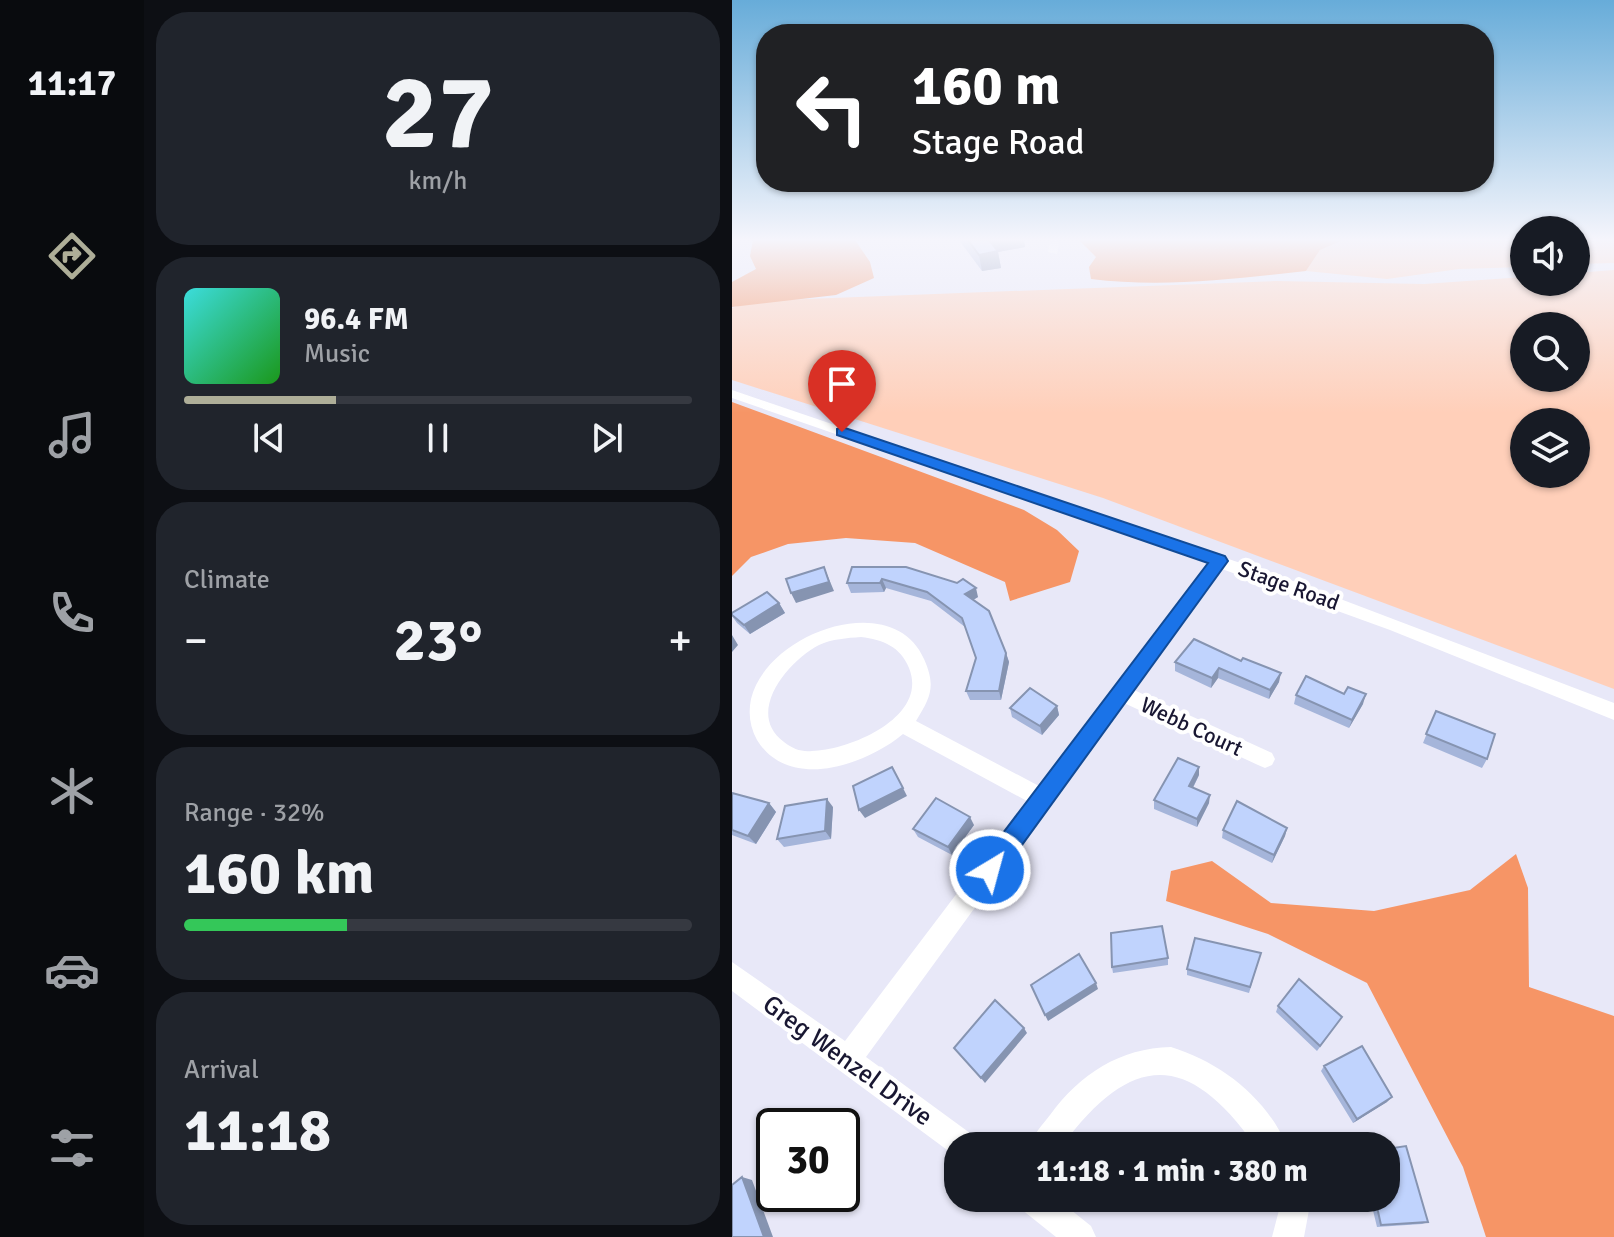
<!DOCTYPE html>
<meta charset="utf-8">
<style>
:root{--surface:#171b24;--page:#20242c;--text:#f1f3f6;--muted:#9ea1a6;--line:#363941;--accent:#aeae98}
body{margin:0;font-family:Signika,sans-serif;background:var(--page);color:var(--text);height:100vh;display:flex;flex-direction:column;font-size:30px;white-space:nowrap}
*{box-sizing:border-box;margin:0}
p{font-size:26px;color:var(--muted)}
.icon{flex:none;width:44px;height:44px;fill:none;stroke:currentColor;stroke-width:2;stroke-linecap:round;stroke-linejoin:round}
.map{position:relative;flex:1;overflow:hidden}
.details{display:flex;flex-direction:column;gap:12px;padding:12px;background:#0d0f14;width:588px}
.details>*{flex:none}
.hud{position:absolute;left:24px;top:24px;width:738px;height:168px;border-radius:32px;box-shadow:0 2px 6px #0004;background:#202124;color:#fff;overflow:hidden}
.controls{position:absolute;left:778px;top:216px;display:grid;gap:16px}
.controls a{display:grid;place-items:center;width:80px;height:80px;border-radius:50%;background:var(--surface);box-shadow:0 2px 6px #0004;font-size:40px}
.speed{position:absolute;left:24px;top:1108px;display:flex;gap:16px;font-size:40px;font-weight:700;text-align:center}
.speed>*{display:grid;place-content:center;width:104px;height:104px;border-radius:50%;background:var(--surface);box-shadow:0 2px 6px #0004;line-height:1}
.speed .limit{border:4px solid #111;border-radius:12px;background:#fff;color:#111}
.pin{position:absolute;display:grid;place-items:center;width:68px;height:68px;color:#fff;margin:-82px -34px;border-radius:50% 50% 50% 0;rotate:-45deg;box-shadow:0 0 8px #0007}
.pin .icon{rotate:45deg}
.me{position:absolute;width:88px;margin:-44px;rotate:37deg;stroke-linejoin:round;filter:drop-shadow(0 0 6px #0008)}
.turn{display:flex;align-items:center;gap:28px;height:168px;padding:0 24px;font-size:36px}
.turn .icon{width:104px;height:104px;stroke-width:2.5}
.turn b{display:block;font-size:56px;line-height:68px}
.big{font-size:60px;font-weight:700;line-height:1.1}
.details .card{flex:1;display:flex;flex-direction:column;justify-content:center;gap:12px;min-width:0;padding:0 28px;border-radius:32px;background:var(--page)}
.details .dial{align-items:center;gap:0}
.dial b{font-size:104px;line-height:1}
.song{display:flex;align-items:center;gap:24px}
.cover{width:96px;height:96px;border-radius:12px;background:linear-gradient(135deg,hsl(180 70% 55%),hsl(120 70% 35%))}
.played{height:8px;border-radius:4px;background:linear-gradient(90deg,var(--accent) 30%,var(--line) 30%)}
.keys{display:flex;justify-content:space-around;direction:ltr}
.heat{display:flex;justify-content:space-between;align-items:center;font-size:44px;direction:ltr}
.charge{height:12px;border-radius:6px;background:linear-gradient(90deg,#34c759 32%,var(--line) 0)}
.trip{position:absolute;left:212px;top:1132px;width:456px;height:80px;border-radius:32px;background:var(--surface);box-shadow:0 2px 6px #0004;font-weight:700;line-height:80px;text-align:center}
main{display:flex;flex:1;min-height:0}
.dock{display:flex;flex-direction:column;width:144px;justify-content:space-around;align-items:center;background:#090b0e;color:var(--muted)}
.dock .icon{width:56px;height:56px}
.dock .on{color:var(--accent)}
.dock b{font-size:36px;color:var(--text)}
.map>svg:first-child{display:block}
</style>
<main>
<nav class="dock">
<b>11:17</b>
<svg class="icon on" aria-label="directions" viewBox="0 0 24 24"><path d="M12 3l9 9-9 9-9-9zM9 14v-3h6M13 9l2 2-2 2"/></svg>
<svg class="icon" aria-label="music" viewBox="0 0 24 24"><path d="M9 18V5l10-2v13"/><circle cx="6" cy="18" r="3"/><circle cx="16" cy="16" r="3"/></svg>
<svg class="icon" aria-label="phone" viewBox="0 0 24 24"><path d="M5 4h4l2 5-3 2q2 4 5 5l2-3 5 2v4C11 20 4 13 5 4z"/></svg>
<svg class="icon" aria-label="climate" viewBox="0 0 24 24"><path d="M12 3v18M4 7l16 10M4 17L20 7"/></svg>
<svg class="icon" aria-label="car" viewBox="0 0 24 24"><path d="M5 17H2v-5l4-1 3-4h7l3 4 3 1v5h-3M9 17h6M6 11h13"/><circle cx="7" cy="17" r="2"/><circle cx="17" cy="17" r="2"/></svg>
<svg class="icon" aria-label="filters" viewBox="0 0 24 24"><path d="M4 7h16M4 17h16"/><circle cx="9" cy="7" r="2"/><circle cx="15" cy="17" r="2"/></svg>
</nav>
<section class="details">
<div class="card dial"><b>27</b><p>km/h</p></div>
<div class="card">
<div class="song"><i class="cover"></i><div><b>96.4 FM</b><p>Music</p></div></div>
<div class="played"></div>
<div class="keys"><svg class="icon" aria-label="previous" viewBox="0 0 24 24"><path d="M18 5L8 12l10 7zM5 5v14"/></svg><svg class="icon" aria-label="pause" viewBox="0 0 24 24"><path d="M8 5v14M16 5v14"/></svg><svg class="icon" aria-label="next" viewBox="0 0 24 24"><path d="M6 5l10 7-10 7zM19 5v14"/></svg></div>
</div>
<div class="card"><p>Climate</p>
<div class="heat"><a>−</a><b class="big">23°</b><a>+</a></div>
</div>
<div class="card"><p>Range · 32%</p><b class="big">160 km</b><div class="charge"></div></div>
<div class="card"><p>Arrival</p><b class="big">11:18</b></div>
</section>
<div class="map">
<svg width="882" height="1237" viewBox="0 0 882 1237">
<rect width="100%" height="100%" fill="#e8e8f8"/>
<path fill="#ffcfb9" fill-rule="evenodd" d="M611 240H792V267L727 269 655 279 574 271 588 250Z
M844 240H882V263L844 264Z
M882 270V689L371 498 0 380V308L21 301 544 281 692 284 792 277V282H844V273ZM792 326H844V378H792ZM792 422H844V474H792Z"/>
<path fill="#f69566" d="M21 240H123L138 262 142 278 104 295 0 307V282L24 269 18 256Z
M347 240H611L588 250 574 271C504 279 430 288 359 279L357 267 364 257Z
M0 402 292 510 325 530 347 551 338 582 278 601 273 582 183 543 114 538 56 544 19 557 0 576Z
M784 854 796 888 797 987 882 1016V1237H754L731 1167 635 983 536 934 434 901 439 871 480 861 539 903 642 911 738 890Z"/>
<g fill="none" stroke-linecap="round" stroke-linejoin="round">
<path fill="#fff" fill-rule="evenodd" d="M318 240H328L325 254 316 252Z
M0 390 561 581 882 703V720L658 630 490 569 402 690 540 753 543 759 540 765 533 768 526 765 392 703 134 1057 242 1136 247 1146H226V1158L0 991V962L113 1041 295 801 171 734C134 765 57 792 25 740 18 727 16 714 19 699 35 632 161 588 192 659 204 686 199 697 184 721L307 786 476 563 0 398ZM129 637C151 640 168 646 177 668 197 717 118 750 80 751 69 752 61 749 52 742 12 713 57 660 87 645 100 639 115 638 129 637Z
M439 1047C488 1062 534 1097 555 1146H523C455 1049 398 1054 330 1146H297C302 1134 310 1125 318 1115 348 1074 388 1048 439 1047Z
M285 1198H324L359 1226 364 1237H324L289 1209Z
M544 1198H574L577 1210 572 1237H540L547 1210Z"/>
</g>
<path fill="#a5b5da" d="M227 240H292L293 247 266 252 269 268 250 271Z
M120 567 246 597 241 600 274 653 277 662 269 700H238L234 691 244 659 233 627 199 601 154 588 152 592 119 593 115 583Z
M47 603 53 613 18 634 5 623 0 616V613Z
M462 639 547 682 537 699 486 678 479 688 443 671V662Z
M612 694 631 704 617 728 562 704 564 695Z
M325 706 327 715 310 735 280 717 278 708Z
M704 711 755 759 750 768 691 743Z
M467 775 461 788 477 803 465 827 422 809V800Z
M0 793 37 803 44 812 24 844 0 835Z
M101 807 99 839 52 847 45 839Z
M242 825 220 855 186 837 181 829Z
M555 828 553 836 540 863 490 838 491 830Z
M529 953 517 993 455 975V969Z
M436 958V965L381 973 380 967Z
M546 1006 610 1017 585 1051 544 1012Z
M592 1066 655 1102 621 1123 589 1071Z
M638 1198H654L696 1222 690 1224 645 1227Z"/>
<path fill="#8694b1" d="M255 240H292L293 247 266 252 269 268 250 271 247 255Z
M92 567 102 591 64 603 59 593Z
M150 579 154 588 152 592 148 583Z
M244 588 246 597 236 603 233 594Z
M47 603 53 613 18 634 12 625Z
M0 635 6 645 0 652Z
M274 653 277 662 269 700 267 691Z
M487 668 486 678 479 688 480 678Z
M549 673 547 682 537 699 538 690Z
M634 694 631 704 617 728 620 720Z
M325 706 327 715 310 735 308 726Z
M467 767V775L457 795V786Z
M171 788 175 796 133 818 127 810Z
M478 795 477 803 465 827V819Z
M95 799 101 807 99 839 93 831Z
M37 803 44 812 24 844 16 836Z
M238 817 242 825 220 855 216 847Z
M555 828 553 836 540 863 542 855Z
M364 983 366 989 316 1021 313 1015Z
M292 1028 295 1033 253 1083 249 1078Z
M660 1097 655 1102 621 1123 625 1119Z
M10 1177 20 1180 41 1237H32Z"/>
<path fill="#c0d3fd" stroke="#8694b1" stroke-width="2" d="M236 240H257L266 251 247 255Z
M92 567 97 582 59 593 54 579Z
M120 567H174L225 583 231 579 244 588 233 594 257 611 274 653 267 691H234L244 658 230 618 195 592 150 579 148 583H115Z
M35 592 47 603 12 625 0 615V613Z
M462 639 509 661 511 658 549 673 538 690 487 668 480 678 443 662Z
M574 676 612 694 616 687 634 694 620 720 564 695Z
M298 688 325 706 308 726 278 708Z
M704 711 763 734 755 759 694 734Z
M446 758 467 767 457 786 478 795 465 819 422 800Z
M160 767 171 788 127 810 121 786Z
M0 793 37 803 16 836 0 830Z
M204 798 238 817 216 847 181 829Z
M95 799 93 831 45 839 53 806Z
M505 801 555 828 542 855 491 830Z
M430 926 436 958 380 967 379 933Z
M463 938 529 953 518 987 455 969Z
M347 954 364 983 313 1015 299 985Z
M567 979 610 1017 588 1046 546 1006Z
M263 1000 292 1028 249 1078 222 1048Z
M630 1046 660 1097 625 1119 592 1066Z
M674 1146 696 1222 649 1225 643 1198H654V1149Z
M10 1177 32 1237H0V1185Z"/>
<linearGradient id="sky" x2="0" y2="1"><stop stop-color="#67acd9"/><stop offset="0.58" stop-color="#f5f5fc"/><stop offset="1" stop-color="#f5f5fc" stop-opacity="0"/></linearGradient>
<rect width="882" height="413" fill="url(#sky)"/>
<path fill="#1a73e8" stroke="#114b97" stroke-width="2" d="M110 427 493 556 496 561 266 878 258 881 249 878 246 870 249 862 476 563 105 435V429Z"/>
<g text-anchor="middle" stroke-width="8" stroke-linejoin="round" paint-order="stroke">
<g font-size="22" fill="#191732" stroke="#fff">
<text transform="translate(557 585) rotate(20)" y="8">Stage Road</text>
<text transform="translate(460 726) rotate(25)" y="8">Webb Court</text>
</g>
<g font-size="26" fill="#191732" stroke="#fff">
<text transform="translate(116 1060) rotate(36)" y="9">Greg Wenzel Drive</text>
</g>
</g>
</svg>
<div class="controls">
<a><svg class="icon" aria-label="sound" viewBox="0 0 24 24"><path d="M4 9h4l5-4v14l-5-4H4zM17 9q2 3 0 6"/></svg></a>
<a><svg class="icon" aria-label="search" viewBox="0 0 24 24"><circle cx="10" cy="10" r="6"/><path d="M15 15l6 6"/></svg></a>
<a><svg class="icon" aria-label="layers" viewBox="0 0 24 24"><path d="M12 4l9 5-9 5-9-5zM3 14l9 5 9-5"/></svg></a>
</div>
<div class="speed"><div class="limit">30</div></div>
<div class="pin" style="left:110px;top:432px;background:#d93025"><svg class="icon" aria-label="arrive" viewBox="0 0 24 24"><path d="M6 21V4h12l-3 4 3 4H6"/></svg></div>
<svg class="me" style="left:258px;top:870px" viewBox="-20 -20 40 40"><circle r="17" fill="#1a73e8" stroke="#fff" stroke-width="3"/><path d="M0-11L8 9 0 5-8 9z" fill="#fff"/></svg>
<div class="trip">11:18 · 1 min · 380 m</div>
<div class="hud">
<div class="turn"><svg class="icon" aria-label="left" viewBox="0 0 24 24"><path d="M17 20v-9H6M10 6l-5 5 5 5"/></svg><div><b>160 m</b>Stage Road</div></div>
</div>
</div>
</main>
